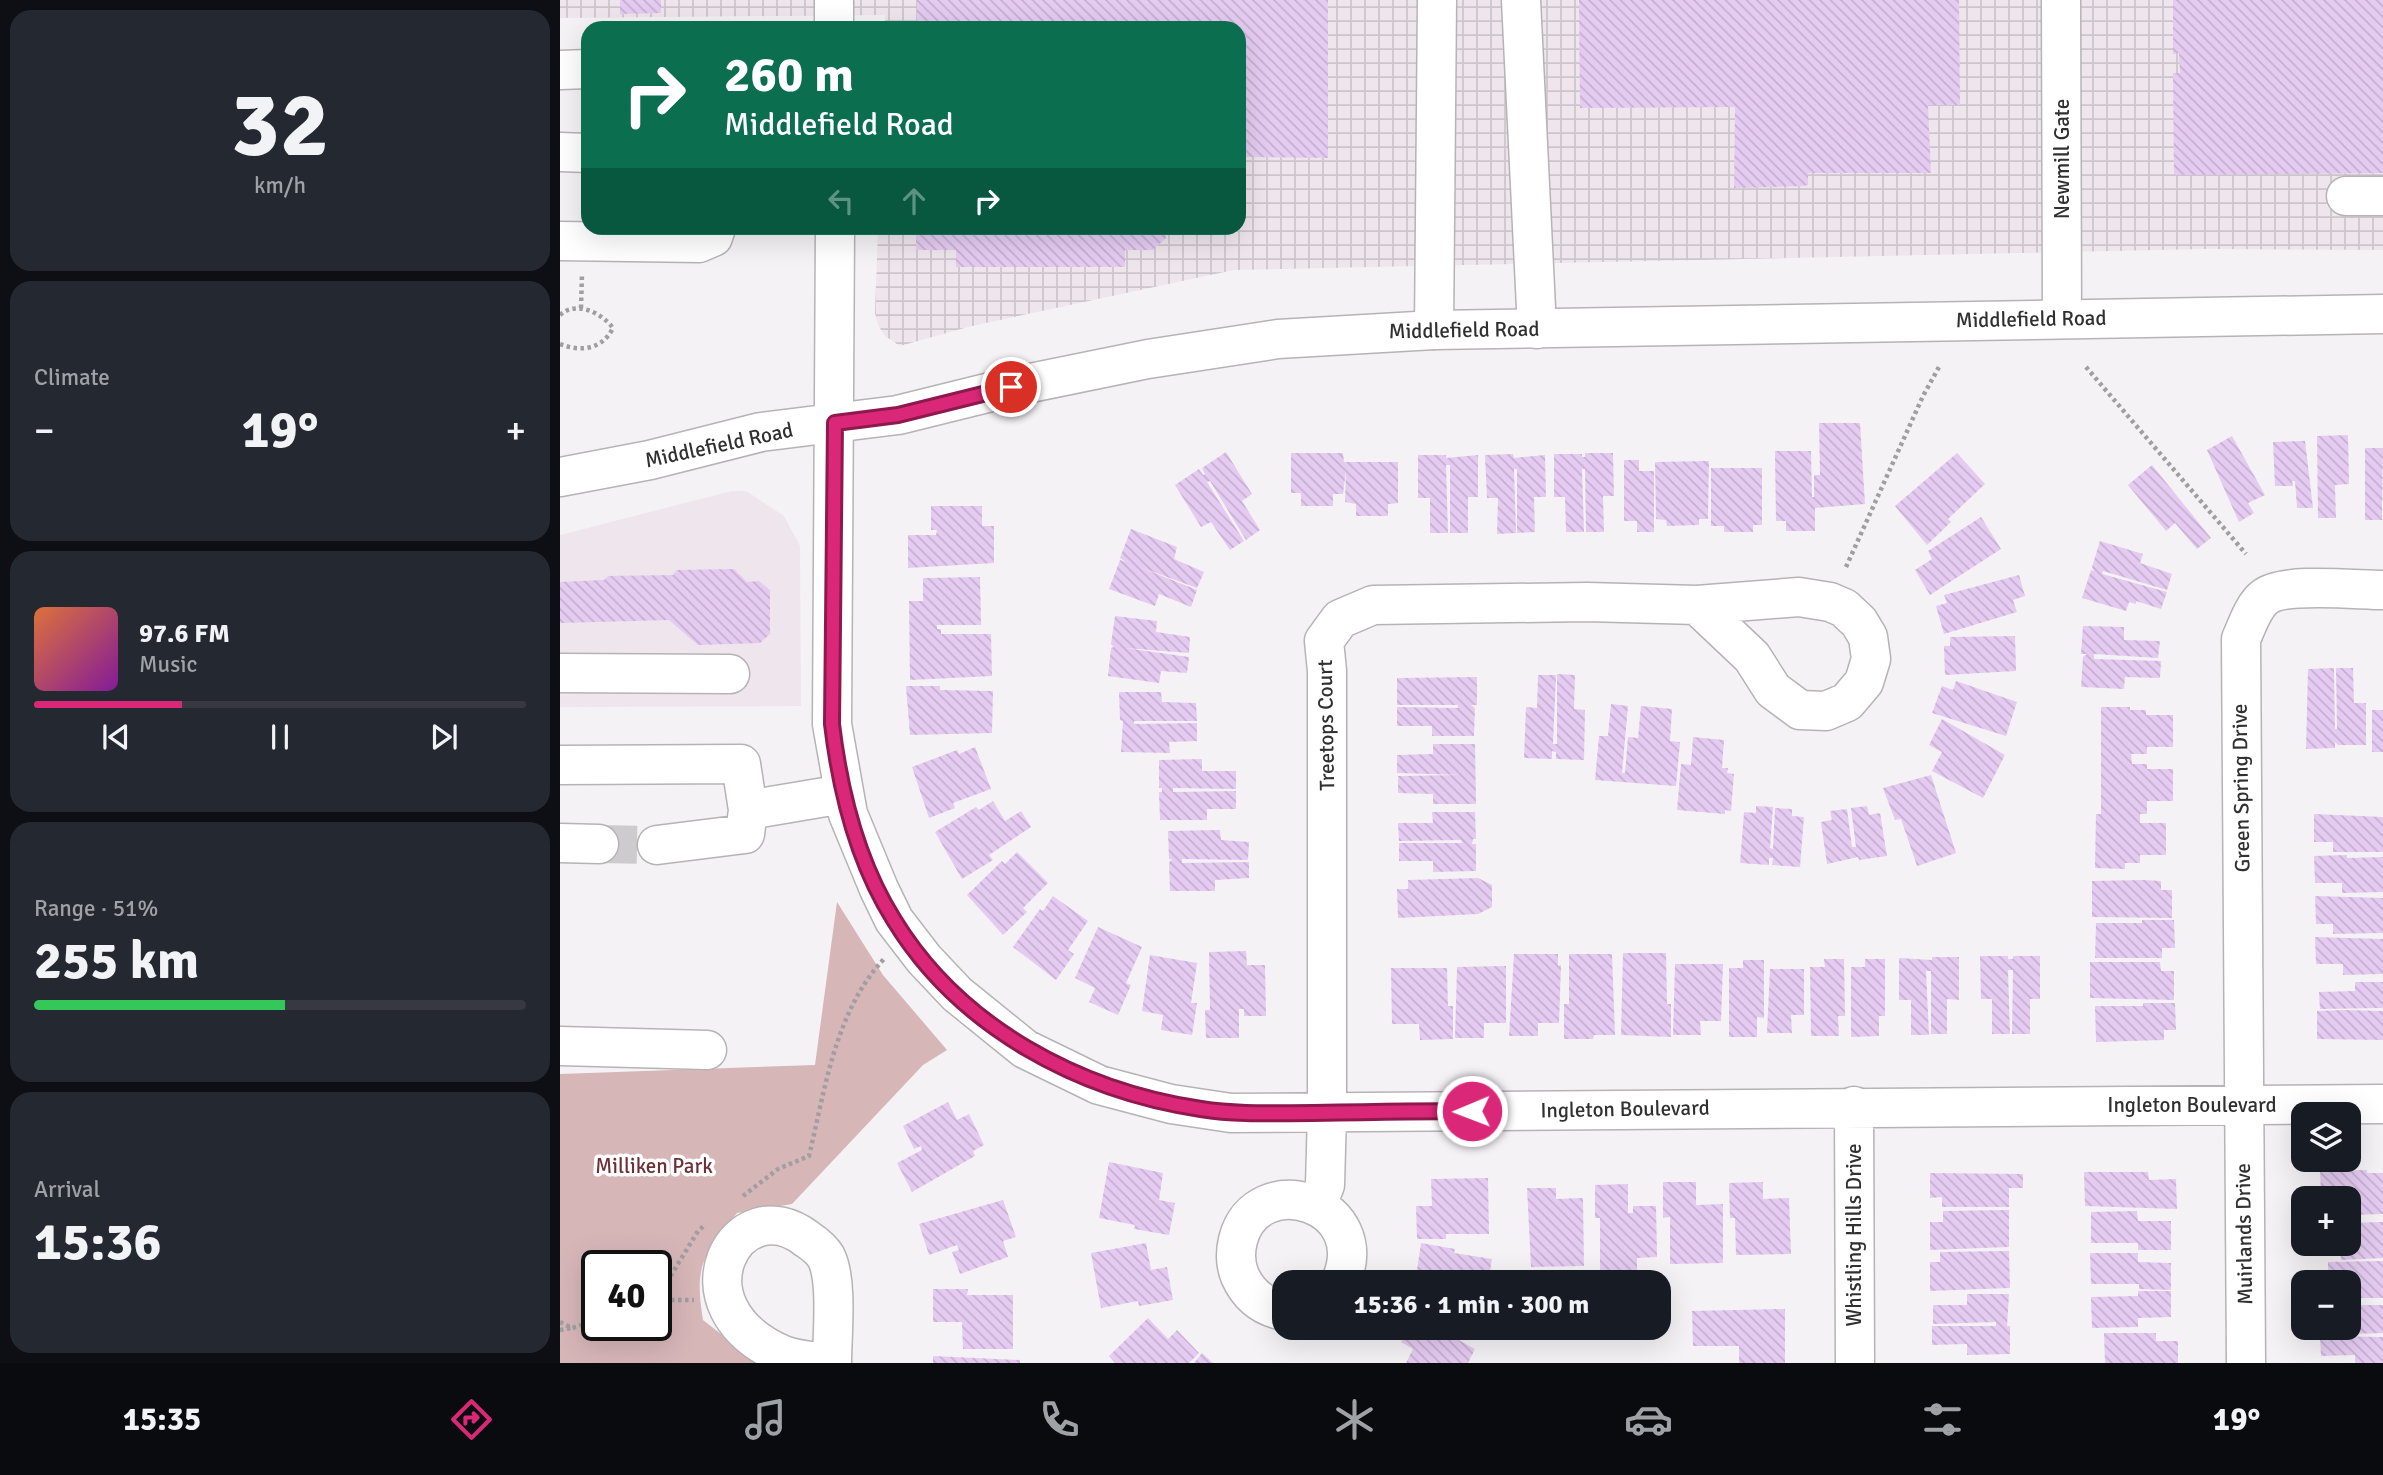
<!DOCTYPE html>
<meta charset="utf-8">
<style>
:root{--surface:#171b24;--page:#242831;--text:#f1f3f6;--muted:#9ea1a6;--line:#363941;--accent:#db2777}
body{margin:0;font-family:Signika,sans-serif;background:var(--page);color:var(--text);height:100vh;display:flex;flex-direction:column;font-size:26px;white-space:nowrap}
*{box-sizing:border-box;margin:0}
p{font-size:23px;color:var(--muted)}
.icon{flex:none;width:38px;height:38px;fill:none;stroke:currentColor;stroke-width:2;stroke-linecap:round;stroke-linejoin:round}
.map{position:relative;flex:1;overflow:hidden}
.side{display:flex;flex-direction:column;gap:10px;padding:10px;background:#0d0f14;width:560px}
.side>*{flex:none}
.hud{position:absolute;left:21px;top:21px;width:665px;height:214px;border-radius:21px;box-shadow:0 7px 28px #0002;background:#0b6e4f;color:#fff;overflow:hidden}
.controls{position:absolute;left:1731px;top:1102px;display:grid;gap:14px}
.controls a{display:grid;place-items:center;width:70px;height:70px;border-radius:14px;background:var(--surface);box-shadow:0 7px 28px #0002;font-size:35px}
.speed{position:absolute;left:21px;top:1250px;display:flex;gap:14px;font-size:35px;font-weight:700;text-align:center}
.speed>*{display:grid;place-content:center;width:91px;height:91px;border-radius:50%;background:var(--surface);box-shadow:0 7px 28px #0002;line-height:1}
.speed .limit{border:4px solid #111;border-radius:10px;background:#fff;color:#111}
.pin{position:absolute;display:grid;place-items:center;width:60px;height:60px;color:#fff;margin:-30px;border:4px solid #fff;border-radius:50%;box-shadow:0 2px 7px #0007}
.me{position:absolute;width:77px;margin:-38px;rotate:269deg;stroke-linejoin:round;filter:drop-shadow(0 0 5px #0008)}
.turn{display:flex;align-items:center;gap:24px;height:147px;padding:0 28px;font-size:32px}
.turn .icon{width:91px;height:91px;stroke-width:2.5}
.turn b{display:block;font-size:49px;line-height:60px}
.lanes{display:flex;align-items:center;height:66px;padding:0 28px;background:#0003;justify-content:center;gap:35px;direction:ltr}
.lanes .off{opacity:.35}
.big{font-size:52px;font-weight:700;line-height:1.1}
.side .card{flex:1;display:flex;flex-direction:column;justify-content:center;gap:10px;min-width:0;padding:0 24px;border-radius:21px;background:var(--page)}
.side .dial{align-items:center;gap:0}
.dial b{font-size:91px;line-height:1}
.song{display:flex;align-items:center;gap:21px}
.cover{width:84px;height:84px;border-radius:10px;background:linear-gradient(135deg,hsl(20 70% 55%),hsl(290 70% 35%))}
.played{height:7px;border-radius:4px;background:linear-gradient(90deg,var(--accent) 30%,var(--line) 30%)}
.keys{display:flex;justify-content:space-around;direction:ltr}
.heat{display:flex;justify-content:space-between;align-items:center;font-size:38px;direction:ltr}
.charge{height:10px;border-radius:5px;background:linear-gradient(90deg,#34c759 51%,var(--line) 0)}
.trip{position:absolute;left:712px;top:1270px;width:399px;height:70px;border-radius:21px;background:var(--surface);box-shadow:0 7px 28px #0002;font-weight:700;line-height:70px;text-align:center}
.dock{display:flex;height:112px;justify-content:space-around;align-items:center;background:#090b0e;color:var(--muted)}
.dock .icon{width:49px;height:49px}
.dock .current{color:var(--accent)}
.dock b{font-size:32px;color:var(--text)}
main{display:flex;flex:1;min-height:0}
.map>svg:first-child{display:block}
</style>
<main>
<section class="side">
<div class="card dial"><b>32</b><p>km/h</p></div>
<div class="card"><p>Climate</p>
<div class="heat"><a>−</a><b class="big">19°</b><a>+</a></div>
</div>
<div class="card">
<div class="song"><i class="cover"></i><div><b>97.6 FM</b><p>Music</p></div></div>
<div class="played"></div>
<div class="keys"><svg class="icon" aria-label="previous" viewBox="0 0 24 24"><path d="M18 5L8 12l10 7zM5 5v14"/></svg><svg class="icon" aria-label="pause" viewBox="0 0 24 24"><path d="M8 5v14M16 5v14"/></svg><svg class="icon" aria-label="next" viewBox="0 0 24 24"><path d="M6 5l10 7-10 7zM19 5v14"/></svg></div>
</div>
<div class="card"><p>Range · 51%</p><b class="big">255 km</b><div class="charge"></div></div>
<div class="card"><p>Arrival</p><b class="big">15:36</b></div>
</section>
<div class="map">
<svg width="1823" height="1363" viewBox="0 0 1823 1363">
<defs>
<pattern id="industrial-grid" width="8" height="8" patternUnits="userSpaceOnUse" patternTransform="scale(1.75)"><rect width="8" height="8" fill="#efe5ed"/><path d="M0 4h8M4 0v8" fill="none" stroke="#cdc5cc"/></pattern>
<pattern id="building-back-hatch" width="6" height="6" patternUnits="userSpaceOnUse" patternTransform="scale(1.75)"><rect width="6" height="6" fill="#e5cbf2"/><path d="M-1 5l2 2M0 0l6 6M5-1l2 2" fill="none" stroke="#c5afd0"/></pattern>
</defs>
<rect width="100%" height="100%" fill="#f5f2f5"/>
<path fill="#efe5ed" d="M172 491H186L224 516 240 546 241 706 0 707V535Z"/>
<path fill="url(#industrial-grid)" d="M0 0H1823V250L1644 249 674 270 412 326 340 346 325 336 318 325 315 313 318 228H679V28H325V15L0 18Z"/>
<path fill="#d7b6b8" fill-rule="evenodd" d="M277 902 323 975 387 1050 363 1065 232 1204 177 1213C143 1256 134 1264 143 1320L198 1363H0V1074L255 1065ZM37 1265H96V1325H37Z"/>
<path fill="url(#building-back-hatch)" d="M60 0H101V13L60 14Z
M357 0H768V158L679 157V28H357Z
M1019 0H1399L1400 105H1368L1371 173H1248V185L1243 186 1174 188 1175 107 1020 108Z
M1613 0H1823V173L1614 175 1613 73H1620L1619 53 1613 54Z
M356 228H606V238L593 250H565V267H396V250H356Z
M1259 423H1300L1305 504 1255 508V531H1226V521H1216L1215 451H1251L1252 497H1254V475H1260Z
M1788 435 1789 484 1775 485 1776 518H1758L1757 436Z
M1672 436 1705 495 1688 503 1694 513 1679 522 1647 450Z
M1745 441 1753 508H1737L1735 481H1732L1733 486H1715L1713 442Z
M1805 448H1823L1822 520H1805Z
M666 452 692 494 682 501 700 530 686 540 650 481 647 482 684 541 670 550 651 522 641 527 615 485 639 469 643 475 645 474 642 468Z
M731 453H783L784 462H838V503L828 504V516H796V504L785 502 786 470 783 494H773V506H741V493H731Z
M1025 453H1053L1054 496H1043L1044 532H1026L1025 469H1022L1024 532H1006L1005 497H994V454H1022V457H1025Z
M1397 453 1425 484 1388 519 1391 522 1367 545 1335 506Z
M953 454 954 458 985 455 986 497H974L975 532 957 533V469H954L956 533 937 534 938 498H927L925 455Z
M858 455H886V458L918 455V497H908V533H890V465H886L888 533H870V498H858Z
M1064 460H1079V471H1094V532H1077V521H1064Z
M1149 461 1148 519H1139V525L1107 526 1106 520 1096 519 1095 462Z
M1592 465 1651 538 1637 549 1615 523 1606 531 1568 485Z
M1151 468H1202V525H1193V532H1164V526H1151Z
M371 506H422V526H434V563L348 568V535H376L377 530H371Z
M1421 517 1441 549 1370 595 1355 570 1372 559 1368 551Z
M571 529 617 547 614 559 644 572 637 588 577 566 637 590 631 607 599 594 595 606 549 589 560 560 566 562 560 558Z
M1540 541 1583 554 1580 563 1612 574 1607 590 1543 571 1542 574 1607 592 1601 609 1576 601V604L1569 602 1566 611 1522 598 1531 570 1534 571 1532 567Z
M174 569 187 582 199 581 210 590V634L200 643 138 645 109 620 0 623V582L44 580 48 576 113 575 117 570Z
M1459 575 1465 596 1453 600 1457 612 1384 634 1376 606 1387 603 1384 595Z
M420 577 421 625H377V629H381V634H431L432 676 350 680 349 601H363V578Z
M555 616 597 621 596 632 630 637 629 653 565 648 629 657 627 673 601 671 599 683 548 676 551 648 554 647 551 644Z
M1523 626 1564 627V640L1600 641 1598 658 1534 654V659L1601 661 1600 678 1565 677 1564 689 1521 687 1523 657 1527 654H1521Z
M1455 636 1456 671 1385 675 1384 646H1390V637Z
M1774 668 1775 729H1777L1776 668H1793L1794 703H1806V745H1778L1775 742V748L1746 749 1748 669Z
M997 674 1015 675 1014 709 1025 710 1024 760 996 759V752L992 751V759L964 758 966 707 977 708 978 675H996L993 744H997Z
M917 677V705H911L915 708 914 736H872V726H837V707L898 708V705H837V678Z
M1396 681 1457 702 1446 736 1372 713 1382 686 1393 690Z
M346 686H380V690L433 691 432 733 350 735Z
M559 692H601L602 702 636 703 637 721H574V724L637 723V741L609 742 610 753 561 752 563 721 560 720Z
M1051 704 1068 706 1062 773H1065L1068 737 1078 738 1081 706 1112 709 1110 741 1120 742 1116 786 1035 780 1039 736H1048Z
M1541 707H1570V710H1586V715H1613V747H1587V754H1571L1572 764H1587V769H1613V801H1587V814H1580V823H1606V855H1580V863H1565V869L1535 868 1536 814H1541Z
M1812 710H1823V752H1812Z
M1382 719 1445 755 1423 798 1372 771 1382 752 1369 745Z
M1133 737 1164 740 1162 768H1168L1167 773 1174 774 1171 811 1165 810V814L1117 810 1121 764 1131 765Z
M873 744H915L916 804H873V794L838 793V776L901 775 837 773V755L873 754Z
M415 747 431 789 393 803 395 808 369 818 352 767 397 750 399 754Z
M642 759V771H676V789L613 788V792L676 791V809H647V820H600L599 792H602V788H599V760Z
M1371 775 1396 853 1357 866 1341 819 1335 820 1323 788Z
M433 801 445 821 461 811 471 827 429 855 433 860 402 879 375 832 416 807 419 810Z
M1196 806 1213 807 1210 848 1213 849 1215 808 1232 809V816L1244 817 1240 867 1212 865 1213 858H1209V865L1180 863 1184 812 1196 813Z
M1307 806 1309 815 1320 813 1327 856 1299 860 1298 857 1267 864 1261 822 1272 820 1270 811 1287 809 1292 847H1296L1291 808Z
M872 812H915L916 839H913L912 844H916V871L873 872V861H839V843H902L901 840 839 841 838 823H873Z
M1754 814 1823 817V852H1773V842H1754Z
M660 830 661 840 689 842 688 860 622 859V863L689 862V878L655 880V891H610L609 863 612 859H609L608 831Z
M457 852 488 883 463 908 467 912 443 935 407 895 442 861 445 864Z
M1787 855V858L1823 857V892L1782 893V883H1755L1754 856Z
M918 878 932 885V907L918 914 838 918 837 889H848V880Z
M1584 880 1601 881V890H1612V918L1532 917V881Z
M493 896 528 921 508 950 514 954 496 980 453 947 480 909 483 911Z
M1755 896 1823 898V933L1773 934V924H1756Z
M1582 920H1614L1615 948H1602V958H1535L1536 923H1582Z
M538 927 582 947 566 983 571 985 558 1015 529 1002 535 988 515 978Z
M1755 937 1823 939V974L1783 975V964H1756Z
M686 951 687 965H705L706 1016H684V1009H679V1038H646L645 1010H650L649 952Z
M1063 953H1106L1107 1004H1111V1037L1061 1035Z
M954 954H998V966L1001 965 999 1023H978V1036H949Z
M1009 954H1052L1055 1035H1034L1033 1039H1004V1004H1009Z
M590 955 637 963 631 1003H637L632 1035 601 1030 603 1015 582 1011Z
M1420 956H1448V959H1453V956H1480V999H1470V1034H1452L1453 970H1448L1450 1034H1432V999H1421Z
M1372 957H1399V1000L1387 999V1034H1371V971H1366L1369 1035H1351V1000H1339V958L1372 960Z
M1264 959H1284L1285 1016H1278L1279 1036H1251L1250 967H1265Z
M1305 959H1325V1016H1319V1036L1291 1037V967H1305Z
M1183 960H1204V1018L1197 1017V1037H1169V968H1183Z
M1530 962H1600L1601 971H1614V1000L1530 998Z
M1115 964H1163L1161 1021H1140L1141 1035H1113Z
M946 966V1023H924V1038H895L897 967Z
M831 968H887L888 1006H893V1039L860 1040 859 1024H832Z
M1210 969H1244V1015H1231L1232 1033H1207Z
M1795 982H1823V1008L1760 1009 1759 992 1795 991Z
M1583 1003H1615L1616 1030H1604V1040L1536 1042 1535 1006H1583Z
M1784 1010 1823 1011V1040L1757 1039V1011Z
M388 1102 397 1120 409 1114 424 1145 413 1151 415 1156 352 1192 337 1163 362 1150 361 1146 354 1149 343 1126Z
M549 1162 603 1173 599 1200 615 1203 609 1235 574 1229 575 1225 539 1218Z
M1807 1170V1173H1823V1214L1791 1215V1220H1788V1199H1757L1756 1192H1761L1760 1171Z
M1524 1172H1588L1589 1180 1616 1179 1617 1209 1525 1206Z
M1370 1173 1463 1174V1188H1449V1207H1382V1197L1370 1198Z
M928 1178 929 1234H886V1239H857L856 1206H872L871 1179Z
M1103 1182H1136V1205L1163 1204V1263L1110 1264V1217L1103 1218Z
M1203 1182V1199L1229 1198 1231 1254 1176 1255 1175 1218H1170L1169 1183Z
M1068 1184V1213H1073V1206H1096L1097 1257 1077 1258V1270L1040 1271V1218H1035V1185Z
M967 1188H996V1199L1023 1198 1024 1266 971 1267Z
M443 1200 456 1237 443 1241 448 1257 400 1274 392 1252 399 1250 397 1245 369 1255 359 1224Z
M1449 1210V1247L1370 1250V1222H1383V1211Z
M1577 1211 1578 1221H1611V1250H1578V1243H1531V1212Z
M1823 1222V1258L1781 1260 1780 1249H1759L1758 1244H1788V1223Z
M586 1243 591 1270 607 1267 613 1300 579 1306 578 1301 541 1308 531 1253Z
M861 1243 895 1249 894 1253 932 1259 928 1283H872L873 1280 856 1277Z
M1449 1251 1450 1288 1370 1291V1262H1380V1252Z
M1530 1253H1578V1262L1611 1263V1290L1579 1289V1284H1531Z
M1823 1261V1298H1788V1283H1758V1273H1768V1262Z
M373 1289H408L407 1295H453V1349H403L402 1322H373Z
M1578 1291H1611V1317L1578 1318V1327L1532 1328 1531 1297 1578 1296Z
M1407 1294H1449L1447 1326H1450V1354L1407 1355V1344L1372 1345V1326H1436V1322L1373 1324V1305H1407Z
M1794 1305H1823V1333L1761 1335 1760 1328H1788V1315H1794Z
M1225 1309V1363H1179V1346H1133L1132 1311Z
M588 1318 608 1339 617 1330 639 1353 629 1363H555L549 1356Z
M849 1328H886L884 1332 915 1349 908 1363H846L853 1349 841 1342Z
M1544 1333H1596V1341H1618V1363H1545Z
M1760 1336 1823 1337V1363H1795V1355L1761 1356Z
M642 1353 653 1363H634Z
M373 1356 460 1360V1363H373Z"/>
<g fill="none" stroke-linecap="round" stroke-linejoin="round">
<path stroke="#cecbce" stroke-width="38" stroke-dasharray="38 19" stroke-linecap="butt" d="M39 844 97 845"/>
<defs>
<path id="minor" d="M961 0 977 329
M1501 0 1502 317
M274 28V0
M0 70 28 69
M0 152 28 153
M1786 196H1823
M275 228 272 724 288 814 319 889 334 920 364 959 397 994 465 1049 539 1085 611 1104 671 1113 1823 1104
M0 241 139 243 153 237 156 228
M874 330 877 0
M0 673 170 674
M0 765 181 764 188 810 283 794
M0 843 39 844
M97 845 185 834 188 810
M0 1046 147 1050
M1294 1106 1295 1363
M757 1205 765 1185 767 1113V671L764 641 780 619 813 605 1027 602 1137 605 1239 597 1270 602 1284 608 1299 622 1308 637 1311 659 1304 682 1287 702 1266 711 1240 710 1213 690 1192 657 1137 605
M724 1311C704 1307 689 1296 680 1276 675 1264 675 1252 678 1240 697 1166 817 1203 780 1283
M265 1363C252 1361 236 1360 223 1355 109 1306 178 1185 247 1239 253 1243 262 1250 266 1257 278 1280 272 1336 272 1363
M1686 1363 1681 639C1687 626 1693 606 1705 597 1724 582 1797 590 1823 590"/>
<path id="major" d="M0 477 90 460 201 432 338 415 451 387 588 359 718 339 874 330 1823 314"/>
</defs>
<use href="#minor" stroke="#b6b3b5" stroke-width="41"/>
<use href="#major" stroke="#b6b3b5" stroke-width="41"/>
<path stroke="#a09ea0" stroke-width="4.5" stroke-dasharray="3.5 3.5" stroke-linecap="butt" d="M21 308 22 274
M0 315C16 300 42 313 53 328 42 350 20 352 0 344
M1526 367 1686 554
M1286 567 1363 396 1379 367
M183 1196 218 1169 249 1156C265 1090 275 1011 324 959
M96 1300 138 1231 145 1225
M97 1300H134
M0 1322 12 1328 37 1320
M0 1330 12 1328"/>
<use href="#minor" stroke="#fff" stroke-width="38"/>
<use href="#major" stroke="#fff" stroke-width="38"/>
</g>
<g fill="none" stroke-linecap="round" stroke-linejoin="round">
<defs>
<path id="route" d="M451 387 338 415 275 423 272 724C280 791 298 863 334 920 400 1028 520 1091 641 1109 678 1115 716 1113 753 1113 806 1112 859 1111 912 1111"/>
</defs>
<use href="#route" stroke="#8e194d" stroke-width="18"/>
<use href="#route" stroke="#db2777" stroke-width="12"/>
</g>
<g text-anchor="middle" stroke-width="7" stroke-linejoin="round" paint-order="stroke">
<g font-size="21" fill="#313031" stroke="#fff">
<text transform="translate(1502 159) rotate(-90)" y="7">Newmill Gate</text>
<text transform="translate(1471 319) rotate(-1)" y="7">Middlefield Road</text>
<text transform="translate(904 330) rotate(-1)" y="7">Middlefield Road</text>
<text transform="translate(159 445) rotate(-12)" y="7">Middlefield Road</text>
<text transform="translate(766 725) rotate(-91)" y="7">Treetops Court</text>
<text transform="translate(1681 788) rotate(-91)" y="7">Green Spring Drive</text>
<text x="1632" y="1112">Ingleton Boulevard</text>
<text transform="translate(1065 1109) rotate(-1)" y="7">Ingleton Boulevard</text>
<text transform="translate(1684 1234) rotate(-91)" y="7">Muirlands Drive</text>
<text transform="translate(1294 1235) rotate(-90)" y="7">Whistling Hills Drive</text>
</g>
<g font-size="21" fill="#6e3038" stroke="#fff">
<text x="94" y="1173">Milliken Park</text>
</g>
</g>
</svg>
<div class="controls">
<a><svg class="icon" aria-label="layers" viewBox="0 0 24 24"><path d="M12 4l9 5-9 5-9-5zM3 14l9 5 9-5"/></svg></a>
<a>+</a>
<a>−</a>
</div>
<div class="speed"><div class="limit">40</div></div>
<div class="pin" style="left:451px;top:387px;background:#d93025"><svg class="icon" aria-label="arrive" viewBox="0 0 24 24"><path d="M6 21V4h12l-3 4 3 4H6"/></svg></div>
<svg class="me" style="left:912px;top:1111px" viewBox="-20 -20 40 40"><circle r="17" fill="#db2777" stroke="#fff" stroke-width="3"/><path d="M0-11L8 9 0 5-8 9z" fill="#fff"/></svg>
<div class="trip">15:36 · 1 min · 300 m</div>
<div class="hud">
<div class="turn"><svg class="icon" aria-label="right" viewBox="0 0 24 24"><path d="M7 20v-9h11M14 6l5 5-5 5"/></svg><div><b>260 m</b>Middlefield Road</div></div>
<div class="lanes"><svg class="icon off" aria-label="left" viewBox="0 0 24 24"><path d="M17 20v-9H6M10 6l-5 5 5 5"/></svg><svg class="icon off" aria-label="ahead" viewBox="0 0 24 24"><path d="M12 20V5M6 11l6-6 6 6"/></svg><svg class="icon" aria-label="right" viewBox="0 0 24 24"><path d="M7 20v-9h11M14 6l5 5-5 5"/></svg></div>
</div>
</div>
</main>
<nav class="dock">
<b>15:35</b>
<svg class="icon current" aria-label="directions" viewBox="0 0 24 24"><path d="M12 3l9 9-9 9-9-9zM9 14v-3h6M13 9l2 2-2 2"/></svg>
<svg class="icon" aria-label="music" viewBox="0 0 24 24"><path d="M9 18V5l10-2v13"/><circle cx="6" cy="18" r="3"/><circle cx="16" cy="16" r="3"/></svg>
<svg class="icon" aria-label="phone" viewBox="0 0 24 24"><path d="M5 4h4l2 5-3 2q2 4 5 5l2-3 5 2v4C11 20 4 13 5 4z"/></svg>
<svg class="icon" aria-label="climate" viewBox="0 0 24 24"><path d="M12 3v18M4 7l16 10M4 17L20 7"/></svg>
<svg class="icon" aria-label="car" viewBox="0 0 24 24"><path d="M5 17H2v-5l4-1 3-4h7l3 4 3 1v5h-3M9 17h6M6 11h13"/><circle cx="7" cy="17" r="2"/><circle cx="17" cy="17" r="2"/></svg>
<svg class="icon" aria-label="filters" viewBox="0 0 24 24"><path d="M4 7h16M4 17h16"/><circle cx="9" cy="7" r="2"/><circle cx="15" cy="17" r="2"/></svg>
<b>19°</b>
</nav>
